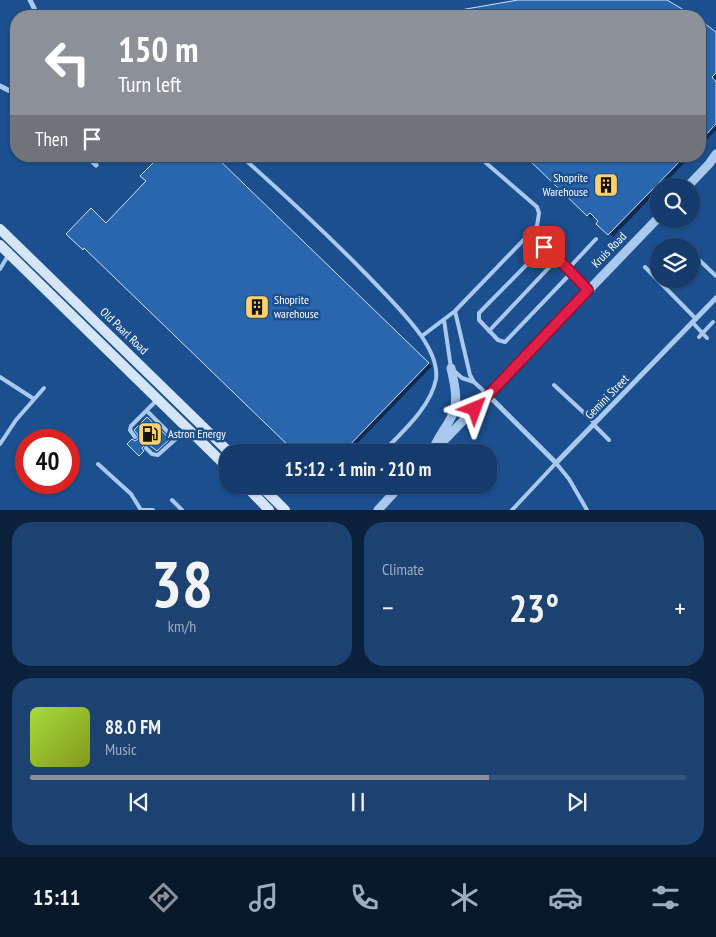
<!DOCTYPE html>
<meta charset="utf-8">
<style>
:root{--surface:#143b6b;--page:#1d4271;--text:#f1f3f6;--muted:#9dadc1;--line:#33557e;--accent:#8c9099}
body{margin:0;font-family:"PT Sans Narrow",sans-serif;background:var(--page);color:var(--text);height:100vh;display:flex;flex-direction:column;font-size:19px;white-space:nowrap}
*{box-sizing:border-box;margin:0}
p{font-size:16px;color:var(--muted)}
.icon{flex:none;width:28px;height:28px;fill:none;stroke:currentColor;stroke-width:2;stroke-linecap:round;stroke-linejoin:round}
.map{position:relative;height:510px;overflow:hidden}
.side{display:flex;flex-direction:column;gap:12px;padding:12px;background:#0b203b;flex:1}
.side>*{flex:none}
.hud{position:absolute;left:10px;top:10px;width:696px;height:152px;border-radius:20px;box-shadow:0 1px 4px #0004,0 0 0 1px var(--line);background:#8c9099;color:#fff;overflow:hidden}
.tools{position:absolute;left:650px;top:178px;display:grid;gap:10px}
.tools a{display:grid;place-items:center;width:50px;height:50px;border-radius:50%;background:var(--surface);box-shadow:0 1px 4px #0004,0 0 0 1px var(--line);font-size:25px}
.speed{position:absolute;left:15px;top:429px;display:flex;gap:10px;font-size:25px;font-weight:700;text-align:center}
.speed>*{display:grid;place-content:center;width:65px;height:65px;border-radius:50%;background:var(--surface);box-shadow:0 1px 4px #0004,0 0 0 1px var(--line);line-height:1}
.speed .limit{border:8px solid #d22;background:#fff;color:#111}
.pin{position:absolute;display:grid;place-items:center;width:42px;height:42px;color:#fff;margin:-21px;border-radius:10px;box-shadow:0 2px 8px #0006}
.me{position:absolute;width:55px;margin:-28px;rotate:44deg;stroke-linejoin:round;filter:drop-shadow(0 0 4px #0008)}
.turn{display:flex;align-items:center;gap:18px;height:105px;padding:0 25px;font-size:22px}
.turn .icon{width:65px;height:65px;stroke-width:2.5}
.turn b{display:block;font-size:35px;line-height:42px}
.then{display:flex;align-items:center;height:48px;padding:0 25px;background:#0003;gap:10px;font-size:19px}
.big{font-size:38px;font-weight:600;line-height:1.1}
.side .widget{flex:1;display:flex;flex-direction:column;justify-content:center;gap:8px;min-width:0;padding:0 18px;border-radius:20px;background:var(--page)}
.side .dial{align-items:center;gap:0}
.dial b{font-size:65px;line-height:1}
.song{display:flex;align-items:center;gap:15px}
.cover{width:60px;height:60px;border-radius:8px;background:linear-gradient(135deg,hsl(80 70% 55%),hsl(70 70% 35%))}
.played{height:5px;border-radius:2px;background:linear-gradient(90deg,var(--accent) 70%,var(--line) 70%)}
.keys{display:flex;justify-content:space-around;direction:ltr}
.heat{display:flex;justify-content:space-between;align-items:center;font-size:28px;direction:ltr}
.side .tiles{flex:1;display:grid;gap:12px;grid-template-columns:1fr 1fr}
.widget:last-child{grid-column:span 2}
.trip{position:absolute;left:219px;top:444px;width:278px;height:50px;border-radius:20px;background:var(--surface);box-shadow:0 1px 4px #0004,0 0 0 1px var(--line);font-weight:600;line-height:50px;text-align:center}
.menu{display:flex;height:80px;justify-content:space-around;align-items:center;background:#08182b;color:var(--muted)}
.menu .icon{width:35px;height:35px}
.menu .current{color:var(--accent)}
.menu b{font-size:22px;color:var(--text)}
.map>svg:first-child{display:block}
</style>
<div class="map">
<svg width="716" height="510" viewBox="0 0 716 510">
<rect width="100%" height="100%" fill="#1b4f8f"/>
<path fill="#0007" d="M525 0H665L691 16H435Z
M700 21 716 32V130L700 147Z
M215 156 432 366 349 452H297L88 251 84 249 91 209 107 223Z
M527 156H691L662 186H659V189L613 237 609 234 594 215 592 218 588 215Z
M147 418 170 440 158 450 151 445 146 444 143 448 144 452 140 455 129 444 139 440Z"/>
<path fill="#2a66ad" stroke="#cfe3fa" d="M518 0H667L694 16H443V13Z
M700 20 716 32V73L712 77 716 82V124L700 141Z
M160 156H215L429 363 343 452H295L84 248 83 250 66 234 91 208 106 223 146 181 140 176Z
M525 156H685L608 235 596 224 598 221 590 213 587 216Z
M147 417 170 439 157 451 149 445H145L142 448 144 451 139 456 127 444 132 439 135 441 138 439V435L134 430Z"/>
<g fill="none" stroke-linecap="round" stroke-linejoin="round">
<path stroke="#a9c9ee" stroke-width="4" d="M241 156C285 195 328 235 369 277 386 295 408 316 422 337 430 349 438 365 436 379 431 407 401 433 383 452
M695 256 716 276
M645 267 696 319
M0 269 9 254
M568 269 596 239
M572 272 505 342 498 340 479 320V313L544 247 549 249 587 289
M455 311 470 375 474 382 488 395
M444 320 451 368 462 378 474 382
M692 322 707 338
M489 331 558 258
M422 336 455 311 537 226 539 213 537 207 478 156
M699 337 713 322
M0 377 34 399
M554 385 595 423
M147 411 175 439
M594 425 609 440
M135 437 130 430 131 426 158 399
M0 444 16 420 44 388
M146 448 152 454 158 455 178 437 191 436
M98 464 131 494 141 510
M349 488 352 485
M172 500 182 510
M142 510H153
M512 510 556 463 569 479 587 510"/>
<path stroke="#a9c9ee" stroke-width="5" d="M30 0 38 16
M0 86 16 94
M13 91 16 83
M87 156 96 165
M488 395 556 463 716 298"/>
<path stroke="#a9c9ee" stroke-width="9" d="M688 186 709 164 716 154
M433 450C438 436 449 425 454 411 458 397 454 382 451 368
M433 452 659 217
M378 510 401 485"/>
<path stroke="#d6e6fa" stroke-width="10" d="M0 229 229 452
M0 245 228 468
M245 485 269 510
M260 485 285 510"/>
</g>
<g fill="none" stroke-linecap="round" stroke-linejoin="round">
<defs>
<path id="route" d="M475 409 588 290 549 249 544 247"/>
</defs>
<use href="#route" stroke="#92132f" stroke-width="12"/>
<use href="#route" stroke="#e11d48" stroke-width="9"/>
</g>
<defs>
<symbol id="building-square" viewBox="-11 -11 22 22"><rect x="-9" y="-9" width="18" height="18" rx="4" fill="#ffd166" stroke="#1b4f8f"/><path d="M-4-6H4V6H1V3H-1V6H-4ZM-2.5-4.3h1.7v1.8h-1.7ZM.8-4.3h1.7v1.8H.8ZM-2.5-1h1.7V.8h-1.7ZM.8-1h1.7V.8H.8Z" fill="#111"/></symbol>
<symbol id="fuel-square" viewBox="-11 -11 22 22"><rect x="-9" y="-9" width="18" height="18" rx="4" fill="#ffd166" stroke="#1b4f8f"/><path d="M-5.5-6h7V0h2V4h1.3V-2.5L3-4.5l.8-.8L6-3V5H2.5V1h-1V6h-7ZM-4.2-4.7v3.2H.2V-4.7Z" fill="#111"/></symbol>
</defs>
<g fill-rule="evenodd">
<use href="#building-square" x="592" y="171" width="28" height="28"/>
<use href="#building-square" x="243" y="293" width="28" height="28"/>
<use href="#fuel-square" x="136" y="420" width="28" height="28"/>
</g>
<g text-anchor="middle" stroke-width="5" stroke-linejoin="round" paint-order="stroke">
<g font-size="12" fill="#fff" stroke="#1b4f8f" text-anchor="start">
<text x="588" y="182" text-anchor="end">Shoprite<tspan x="588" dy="14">Warehouse</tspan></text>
<text x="274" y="304">Shoprite<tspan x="274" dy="14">warehouse</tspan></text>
<text x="168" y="438">Astron Energy</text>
</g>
<g font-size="12" fill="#fff" stroke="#1b4f8f">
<text transform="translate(609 250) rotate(-46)" y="4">Kruis Road</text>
<text transform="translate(124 331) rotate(44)" y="4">Old Paarl Road</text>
<text transform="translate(607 397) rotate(-46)" y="4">Gemini Street</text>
</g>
</g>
</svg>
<div class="tools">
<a><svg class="icon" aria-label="search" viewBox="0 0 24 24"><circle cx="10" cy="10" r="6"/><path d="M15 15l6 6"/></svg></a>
<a><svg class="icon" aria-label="layers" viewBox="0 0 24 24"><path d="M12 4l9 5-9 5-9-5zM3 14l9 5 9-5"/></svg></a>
</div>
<div class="speed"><div class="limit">40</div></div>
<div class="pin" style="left:544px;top:247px;background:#d93025"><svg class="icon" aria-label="arrive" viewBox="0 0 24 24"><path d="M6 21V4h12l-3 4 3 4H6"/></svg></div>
<svg class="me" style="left:475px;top:409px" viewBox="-20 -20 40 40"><path d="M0-17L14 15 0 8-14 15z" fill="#e11d48" stroke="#fff" stroke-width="4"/></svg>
<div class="trip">15:12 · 1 min · 210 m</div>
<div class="hud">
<div class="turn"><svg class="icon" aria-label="left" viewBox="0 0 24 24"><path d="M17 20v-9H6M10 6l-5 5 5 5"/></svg><div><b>150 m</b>Turn left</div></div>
<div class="then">Then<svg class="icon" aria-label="arrive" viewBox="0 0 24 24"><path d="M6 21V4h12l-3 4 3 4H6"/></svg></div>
</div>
</div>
<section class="side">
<div class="tiles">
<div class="widget dial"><b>38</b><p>km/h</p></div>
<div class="widget"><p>Climate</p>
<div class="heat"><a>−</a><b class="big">23°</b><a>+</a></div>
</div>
<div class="widget">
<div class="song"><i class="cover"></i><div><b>88.0 FM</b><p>Music</p></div></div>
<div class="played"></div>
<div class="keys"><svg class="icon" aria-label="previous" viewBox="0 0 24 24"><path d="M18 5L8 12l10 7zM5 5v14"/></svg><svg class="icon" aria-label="pause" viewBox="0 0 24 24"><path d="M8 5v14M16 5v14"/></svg><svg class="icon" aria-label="next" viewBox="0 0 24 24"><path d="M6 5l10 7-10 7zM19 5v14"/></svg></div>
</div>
</div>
</section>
<nav class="menu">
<b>15:11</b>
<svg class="icon current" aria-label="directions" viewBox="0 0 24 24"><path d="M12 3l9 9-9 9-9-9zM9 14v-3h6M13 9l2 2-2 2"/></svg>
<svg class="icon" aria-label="music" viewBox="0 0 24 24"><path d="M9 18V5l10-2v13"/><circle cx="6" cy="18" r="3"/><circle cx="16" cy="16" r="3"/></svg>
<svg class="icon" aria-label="phone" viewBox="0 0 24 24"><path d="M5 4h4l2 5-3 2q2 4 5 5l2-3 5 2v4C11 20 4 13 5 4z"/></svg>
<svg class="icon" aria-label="climate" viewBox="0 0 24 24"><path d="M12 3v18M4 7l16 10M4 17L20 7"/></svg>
<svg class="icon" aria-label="car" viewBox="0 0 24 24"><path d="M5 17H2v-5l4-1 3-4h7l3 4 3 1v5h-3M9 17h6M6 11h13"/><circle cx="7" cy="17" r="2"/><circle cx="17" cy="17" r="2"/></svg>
<svg class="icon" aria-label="filters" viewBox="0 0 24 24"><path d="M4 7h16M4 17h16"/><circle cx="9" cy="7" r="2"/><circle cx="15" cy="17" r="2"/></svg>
</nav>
